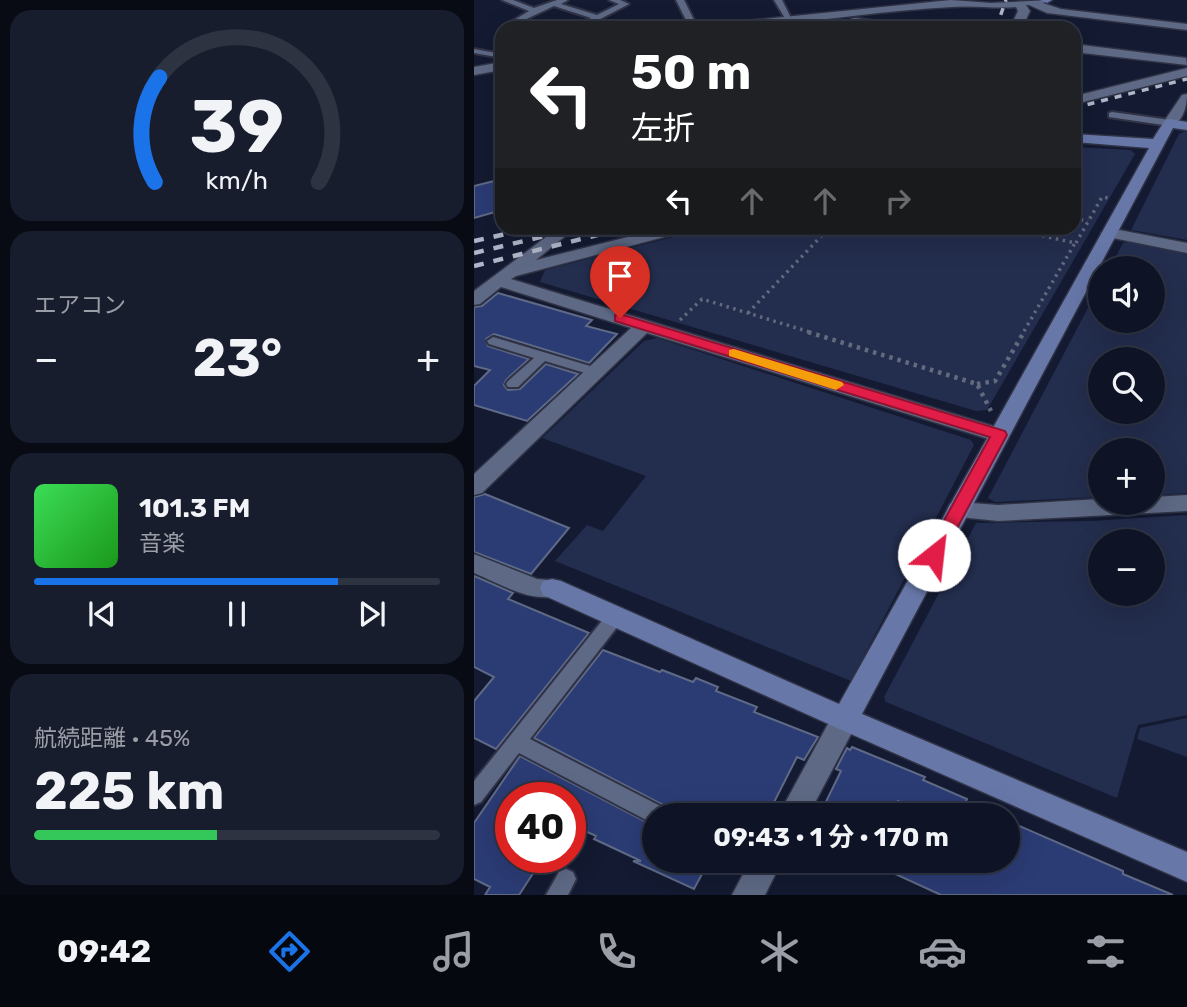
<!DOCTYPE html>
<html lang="ja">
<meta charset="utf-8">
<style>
:root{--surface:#0e1425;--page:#171d2d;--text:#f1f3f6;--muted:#9b9ea7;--line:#2e3342;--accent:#1a73e8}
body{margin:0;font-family:Rubik,"Noto Sans JP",sans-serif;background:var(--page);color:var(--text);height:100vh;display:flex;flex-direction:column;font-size:26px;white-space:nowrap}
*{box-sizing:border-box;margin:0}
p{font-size:23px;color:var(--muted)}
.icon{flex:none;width:38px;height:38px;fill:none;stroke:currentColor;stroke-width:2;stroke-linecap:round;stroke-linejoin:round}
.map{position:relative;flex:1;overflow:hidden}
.details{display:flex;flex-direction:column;gap:10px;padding:10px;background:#080b14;width:474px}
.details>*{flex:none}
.top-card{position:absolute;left:21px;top:21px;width:586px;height:214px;border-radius:21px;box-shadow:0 7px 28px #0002,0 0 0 2px var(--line);background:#202124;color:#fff;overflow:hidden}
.controls{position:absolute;left:614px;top:256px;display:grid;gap:14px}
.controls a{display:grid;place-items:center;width:77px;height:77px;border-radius:50%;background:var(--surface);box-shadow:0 7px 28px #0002,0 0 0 2px var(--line);font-size:35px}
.speed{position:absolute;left:21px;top:782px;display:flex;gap:14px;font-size:35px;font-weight:700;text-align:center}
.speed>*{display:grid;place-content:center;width:91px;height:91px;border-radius:50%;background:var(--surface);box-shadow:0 7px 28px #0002,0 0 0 2px var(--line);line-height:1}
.speed .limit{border:10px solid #d22;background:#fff;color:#111}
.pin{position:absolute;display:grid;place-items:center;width:60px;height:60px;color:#fff;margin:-72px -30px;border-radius:50% 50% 50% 0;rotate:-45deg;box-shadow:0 0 7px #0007}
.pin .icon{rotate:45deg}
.me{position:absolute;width:77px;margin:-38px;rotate:29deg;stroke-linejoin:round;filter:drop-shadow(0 0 5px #0008)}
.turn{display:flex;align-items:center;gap:24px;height:147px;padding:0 21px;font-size:32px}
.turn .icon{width:91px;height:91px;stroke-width:2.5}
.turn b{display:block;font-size:49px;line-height:60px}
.lanes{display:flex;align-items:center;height:66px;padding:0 21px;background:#0003;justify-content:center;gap:35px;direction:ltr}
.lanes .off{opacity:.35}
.big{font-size:52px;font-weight:700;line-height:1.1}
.details .card{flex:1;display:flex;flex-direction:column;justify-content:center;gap:10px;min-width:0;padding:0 24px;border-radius:21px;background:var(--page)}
.details .dial{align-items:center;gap:0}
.dial svg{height:182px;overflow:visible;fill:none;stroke:var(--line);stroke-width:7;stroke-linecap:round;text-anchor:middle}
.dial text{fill:var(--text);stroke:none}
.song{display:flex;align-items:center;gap:21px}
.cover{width:84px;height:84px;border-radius:10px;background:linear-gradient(135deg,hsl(130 70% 55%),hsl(120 70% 35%))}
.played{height:7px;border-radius:4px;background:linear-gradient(90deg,var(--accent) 75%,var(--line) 75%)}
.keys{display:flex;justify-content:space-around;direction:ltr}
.heat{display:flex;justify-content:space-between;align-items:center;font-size:38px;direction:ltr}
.charge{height:10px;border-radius:5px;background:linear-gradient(90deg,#34c759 45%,var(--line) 0)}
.trip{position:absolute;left:168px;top:803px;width:378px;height:70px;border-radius:35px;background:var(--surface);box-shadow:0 7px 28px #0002,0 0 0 2px var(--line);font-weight:700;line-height:70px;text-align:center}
.tabs{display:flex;height:112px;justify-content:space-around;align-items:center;background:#06080f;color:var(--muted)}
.tabs .icon{width:49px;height:49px}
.tabs .selected{color:var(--accent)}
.tabs b{font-size:32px;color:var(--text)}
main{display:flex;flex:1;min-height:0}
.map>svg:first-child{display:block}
</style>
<main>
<section class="details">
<div class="card dial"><svg viewBox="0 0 100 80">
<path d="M14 69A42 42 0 1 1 86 69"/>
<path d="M14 69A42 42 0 0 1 16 23" stroke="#1a73e8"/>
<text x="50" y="56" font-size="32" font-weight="700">39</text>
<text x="50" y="72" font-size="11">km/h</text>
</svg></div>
<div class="card"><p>エアコン</p>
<div class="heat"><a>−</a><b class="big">23°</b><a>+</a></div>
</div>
<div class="card">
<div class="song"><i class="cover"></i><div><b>101.3 FM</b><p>音楽</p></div></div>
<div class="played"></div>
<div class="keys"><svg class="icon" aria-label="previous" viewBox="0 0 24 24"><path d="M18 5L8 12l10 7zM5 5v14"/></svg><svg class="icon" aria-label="pause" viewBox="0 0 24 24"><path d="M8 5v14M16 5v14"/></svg><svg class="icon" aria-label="next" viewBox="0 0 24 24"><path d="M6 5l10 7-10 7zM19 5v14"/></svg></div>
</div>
<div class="card"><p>航続距離 · 45%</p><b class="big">225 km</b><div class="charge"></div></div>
</section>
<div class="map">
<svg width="713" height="895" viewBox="0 0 713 895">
<rect width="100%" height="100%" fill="#131a31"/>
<path fill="#232d4d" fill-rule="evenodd" d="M713 130V240L657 230 705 134Z
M600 147 657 150 661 154 513 410 502 411 66 282 71 270 234 228H600Z
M654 242 713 254V493L679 495V450H626V497L521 502 514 498 626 285V320H679V268H636L649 243ZM626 359H679V411H626Z
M183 338 497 440 500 445 377 681 81 561 113 525 129 531 172 476 68 438 170 341Z
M713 515V715L664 725 643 798 412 702 410 697 502 523 617 521ZM626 541H679V593H626Z
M713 718V757L663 739 666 728Z"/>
<path fill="#2b3b74" stroke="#5f6a86" stroke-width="2" d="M28 179V210L0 218V186Z
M24 293 118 320 112 326 143 334 115 363 20 334 12 339 14 346 55 359 32 380 30 385 34 390 46 389 72 364 104 374 53 421 0 405V386L16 370 0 366V307L8 306Z
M11 494 95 528 57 574 0 552V497Z
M0 576 39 593 34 599 115 633 22 749 0 738V701L20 677 0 667Z
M129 650 186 672 188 670 219 682 222 678 244 687 242 691 283 707 280 712 344 737 330 760 323 757 293 816H197L193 807 60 738Z
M378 747 451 777 449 780 493 799 486 816H457L424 801 417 816H345L367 771 362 769 373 748 376 750Z
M46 756 180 826V861H235L220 889 159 861H167L120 839 122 836 96 824V798H37V858H69L45 895H11L16 887 0 879V823Z
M534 821 649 871V874L699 895H467L393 861H534Z"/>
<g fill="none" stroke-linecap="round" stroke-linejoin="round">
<defs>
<path id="lane" d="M28 0H39L60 8 83 0H94L87 4 123 15 145 4 135 0H146L155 4 109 28H99L117 18 80 6 44 23 75 28H44L32 25 55 11Z
M202 0H210L224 28H216Z
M300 0H308L318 20H312Z
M0 49 28 54V58L0 53Z
M638 112 696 120 701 123 696 126 635 117V113Z
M19 337 126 369 127 372 121 376 71 361 44 387H34L32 384 34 381 60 358 15 344 13 341Z
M141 610 147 612 149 617 147 622 56 739 192 809 195 816H180V823H178L45 753 7 802 0 805V781L135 612Z
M92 869 99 872 102 879 94 895H72L85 872Z"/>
<path id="street" d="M477 0 517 3 576 0 569 3 587 9 713 24V30L573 13 555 5H552L556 11 548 28H536L544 11 542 7C520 9 499 5 478 7 394 11 311 28 226 28L232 25Z
M381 18 436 25 442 28H409L377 23V19Z
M600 44 712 58 713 65 600 52Z
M28 62V70L0 75V67Z
M713 68V76L609 102 600 101V93L609 94Z
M713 94C713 107 709 122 696 127L691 126 689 123 708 95Z
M84 228H101L62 260 190 228H215L213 231 42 276 37 279 532 430 535 435 532 440H518L173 333 8 493 0 495V474L157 328 27 287 6 304 0 305V291Z
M635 228 713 243V253L629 236 627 233Z
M713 495V511L524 521 476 516 473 510 476 504 484 502 524 505 626 499V502H679V497Z
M0 554 63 579 87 581 90 588 87 595C57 604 27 584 0 573Z
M371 707 381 711 385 719 334 816H304L361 711Z
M276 861H308L291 895H258Z"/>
<path id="secondary" d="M566 0H578L573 3Z
M696 119 713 122V130L699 128 388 714 713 852V882L361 727 69 595 66 588 69 581 78 579 87 581 365 704 675 148 600 142V134L679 139 691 120Z"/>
</defs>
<use href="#lane" stroke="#303346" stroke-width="4"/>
<use href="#street" stroke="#303346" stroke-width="3"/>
<use href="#secondary" stroke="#303346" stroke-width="3"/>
<path stroke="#636a7e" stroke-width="3.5" stroke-dasharray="2.5 4.5" stroke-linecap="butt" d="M600 218 614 221
M534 228 601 243 549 333
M602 243 628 197 635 198
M274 313 355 228
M206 320 228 299 339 333"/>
<path stroke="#636a7e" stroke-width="4.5" stroke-dasharray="3.5 5" stroke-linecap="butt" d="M334 332 503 384 517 411
M503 384 521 381 550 332"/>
<use href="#lane" fill="#5e6985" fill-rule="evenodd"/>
<use href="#street" fill="#5e6985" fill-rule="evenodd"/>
<use href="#secondary" fill="#6677a8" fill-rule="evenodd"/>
<path stroke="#afb6c8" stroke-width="3.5" stroke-dasharray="7 7" stroke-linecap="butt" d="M522 28 532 0
M600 108 713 79"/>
<path stroke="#afb6c8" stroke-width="4.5" stroke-dasharray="10 10" stroke-linecap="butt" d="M0 241 59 228
M0 253 104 228
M0 266 151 228"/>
</g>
<path fill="#e11d48" stroke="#92132f" stroke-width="2" d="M146 314 531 431 533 435 466 560H453L451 555 516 437 141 321V315Z"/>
<path fill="#f59e0b" d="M260 349 368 382 370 385 362 390 255 356V350Z"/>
</svg>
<div class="controls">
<a><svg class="icon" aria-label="sound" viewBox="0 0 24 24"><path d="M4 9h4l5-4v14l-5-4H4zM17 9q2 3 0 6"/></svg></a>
<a><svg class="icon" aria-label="search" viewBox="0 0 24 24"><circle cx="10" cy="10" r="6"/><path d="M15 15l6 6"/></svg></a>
<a>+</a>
<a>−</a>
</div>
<div class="speed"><div class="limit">40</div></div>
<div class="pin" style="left:146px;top:318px;background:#d93025"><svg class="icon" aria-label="arrive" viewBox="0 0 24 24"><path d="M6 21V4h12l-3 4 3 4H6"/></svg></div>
<svg class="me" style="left:460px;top:555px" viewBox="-20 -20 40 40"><circle r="19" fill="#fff"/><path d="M0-13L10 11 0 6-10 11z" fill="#e11d48"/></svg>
<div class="trip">09:43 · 1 分 · 170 m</div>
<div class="top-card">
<div class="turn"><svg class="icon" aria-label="left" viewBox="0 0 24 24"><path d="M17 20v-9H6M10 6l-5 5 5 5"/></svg><div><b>50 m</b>左折</div></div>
<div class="lanes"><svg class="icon" aria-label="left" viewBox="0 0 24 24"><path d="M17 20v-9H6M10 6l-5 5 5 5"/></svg><svg class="icon off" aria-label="ahead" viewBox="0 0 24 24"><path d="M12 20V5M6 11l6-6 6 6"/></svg><svg class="icon off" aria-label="ahead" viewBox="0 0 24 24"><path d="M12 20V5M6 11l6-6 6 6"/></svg><svg class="icon off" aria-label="right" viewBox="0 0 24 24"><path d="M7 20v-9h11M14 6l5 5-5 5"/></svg></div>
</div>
</div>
</main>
<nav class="tabs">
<b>09:42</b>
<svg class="icon selected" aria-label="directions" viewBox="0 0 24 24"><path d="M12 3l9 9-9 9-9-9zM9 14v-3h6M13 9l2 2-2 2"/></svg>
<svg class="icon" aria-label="music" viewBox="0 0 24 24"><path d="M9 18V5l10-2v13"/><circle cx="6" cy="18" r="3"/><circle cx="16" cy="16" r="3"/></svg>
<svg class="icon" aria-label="phone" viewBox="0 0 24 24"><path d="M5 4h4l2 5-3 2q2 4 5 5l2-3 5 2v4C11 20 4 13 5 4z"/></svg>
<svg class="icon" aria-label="climate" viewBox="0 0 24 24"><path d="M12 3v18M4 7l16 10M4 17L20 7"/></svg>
<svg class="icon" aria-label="car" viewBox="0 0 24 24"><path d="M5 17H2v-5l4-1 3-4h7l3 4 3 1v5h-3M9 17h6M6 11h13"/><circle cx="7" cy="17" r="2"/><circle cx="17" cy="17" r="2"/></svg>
<svg class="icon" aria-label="filters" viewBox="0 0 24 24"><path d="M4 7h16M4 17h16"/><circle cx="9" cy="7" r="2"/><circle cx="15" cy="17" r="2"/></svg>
</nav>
